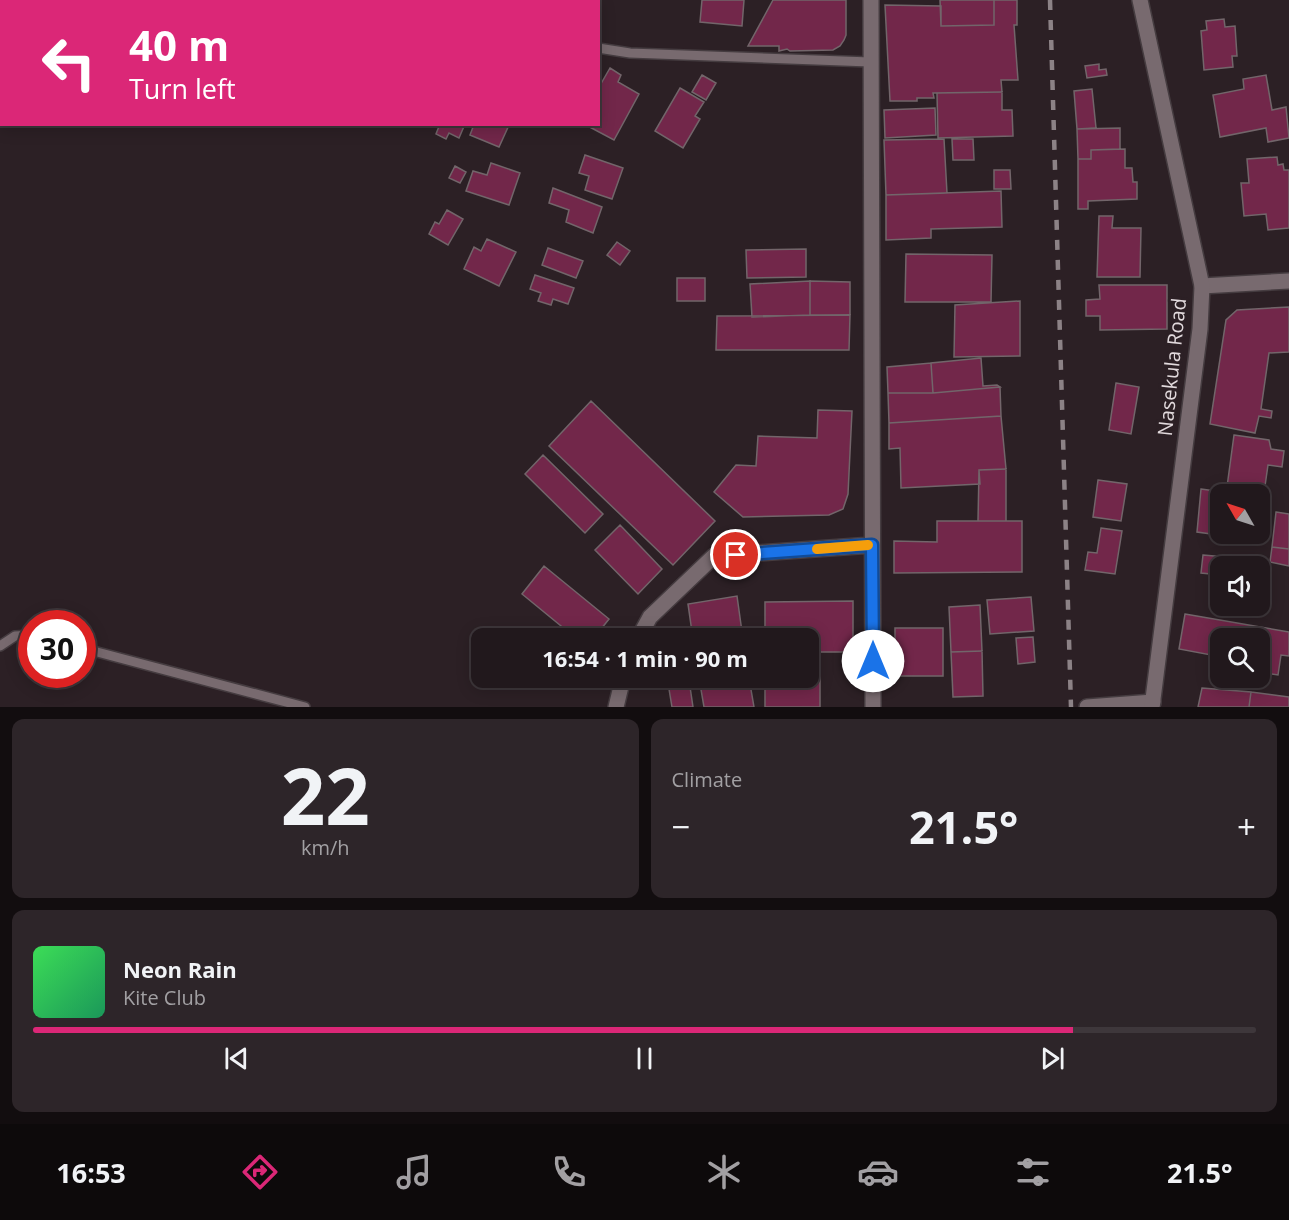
<!DOCTYPE html>
<meta charset="utf-8">
<style>
:root{--surface:#21181c;--page:#2d2529;--text:#f1f3f6;--muted:#a2a0a3;--line:#3e373b;--accent:#db2777}
body{margin:0;font-family:"Open Sans",sans-serif;background:var(--page);color:var(--text);height:100vh;display:flex;flex-direction:column;font-size:22px;white-space:nowrap}
*{box-sizing:border-box;margin:0}
p{font-size:20px;color:var(--muted)}
.icon{flex:none;width:33px;height:33px;fill:none;stroke:currentColor;stroke-width:2;stroke-linecap:round;stroke-linejoin:round}
.map{position:relative;height:707px;overflow:hidden}
.side{display:flex;flex-direction:column;gap:12px;padding:12px;background:#120d0f;flex:1}
.side>*{flex:none}
.hud{position:absolute;left:0px;top:0px;width:600px;height:126px;box-shadow:0 3px 15px #0003,0 0 0 2px var(--line);background:#db2777;color:#fff;overflow:hidden}
.needle{width:39px;rotate:309deg}
.tools{position:absolute;left:1210px;top:484px;display:grid;gap:12px}
.tools a{display:grid;place-items:center;width:60px;height:60px;border-radius:12px;background:var(--surface);box-shadow:0 3px 15px #0003,0 0 0 2px var(--line);font-size:30px}
.speed{position:absolute;left:18px;top:610px;display:flex;gap:12px;font-size:30px;font-weight:700;text-align:center}
.speed>*{display:grid;place-content:center;width:78px;height:78px;border-radius:50%;background:var(--surface);box-shadow:0 3px 15px #0003,0 0 0 2px var(--line);line-height:1}
.speed .limit{border:9px solid #d22;background:#fff;color:#111}
.pin{position:absolute;display:grid;place-items:center;width:51px;height:51px;color:#fff;margin:-26px;border:3px solid #fff;border-radius:50%;box-shadow:0 2px 6px #0007}
.me{position:absolute;width:66px;margin:-33px;rotate:0deg;stroke-linejoin:round;filter:drop-shadow(0 0 4px #0008)}
.turn{display:flex;align-items:center;gap:21px;height:126px;padding:0 30px;font-size:27px}
.turn .icon{width:78px;height:78px;stroke-width:2.5}
.turn b{display:block;font-size:42px;line-height:51px}
.big{font-size:45px;font-weight:700;line-height:1.1}
.side .card{flex:1;display:flex;flex-direction:column;justify-content:center;gap:9px;min-width:0;padding:0 21px;border-radius:12px;background:var(--page)}
.side .dial{align-items:center;gap:0}
.dial b{font-size:78px;line-height:1}
.song{display:flex;align-items:center;gap:18px}
.cover{width:72px;height:72px;border-radius:9px;background:linear-gradient(135deg,hsl(130 70% 55%),hsl(150 70% 35%))}
.played{height:6px;border-radius:3px;background:linear-gradient(90deg,var(--accent) 85%,var(--line) 85%)}
.keys{display:flex;justify-content:space-around;direction:ltr}
.heat{display:flex;justify-content:space-between;align-items:center;font-size:33px;direction:ltr}
.side .tiles{flex:1;display:grid;gap:12px;grid-template-columns:1fr 1fr}
.card:last-child{grid-column:span 2}
.trip{position:absolute;left:471px;top:628px;width:348px;height:60px;border-radius:12px;background:var(--surface);box-shadow:0 3px 15px #0003,0 0 0 2px var(--line);font-weight:700;line-height:60px;text-align:center}
.tab-bar{display:flex;height:96px;justify-content:space-around;align-items:center;background:#0d0a0b;color:var(--muted)}
.tab-bar .icon{width:42px;height:42px}
.tab-bar .active{color:var(--accent)}
.tab-bar b{font-size:27px;color:var(--text)}
.map>svg:first-child{display:block}
</style>
<div class="map">
<svg width="1289" height="707" viewBox="0 0 1289 707">
<rect width="100%" height="100%" fill="#2c2025"/>
<path fill="#72274a" stroke="#72656a" stroke-width="1.5" d="M702 0H744L742 26 700 22Z
M773 0H846V35L844 40 840 46 833 50 790 51 787 49 779 51V46H748Z
M940 0H994V25L941 26Z
M994 0H1017V25H1014L1018 80H1001L1002 92 933 93 934 98H917V101H890L885 5 941 6V26L994 25Z
M1224 19 1225 27 1235 26 1237 56H1232L1233 67 1204 70 1201 31 1207 30 1206 21Z
M1099 64V70L1106 69 1107 75 1087 78 1085 66Z
M610 68 621 75 618 82 639 94 614 140 584 124H598V89Z
M702 75 716 83 706 100 692 92Z
M1266 75 1272 110 1286 107 1289 138 1268 142 1266 128 1220 137 1213 95 1244 89 1243 79Z
M680 88 704 102 695 116 700 119 683 148 655 131Z
M1092 89 1096 128 1077 129 1074 91Z
M1002 92V110H1012L1013 136 938 138 937 93Z
M935 108 936 135 885 138 884 110Z
M440 124H465L459 138 449 133 446 139 436 134Z
M468 124H509V125L499 147 470 135 473 127Z
M1120 128V149L1091 150V159H1078L1077 129Z
M944 139 947 193 886 195 884 140Z
M952 139H973L974 160H953Z
M1125 149V168H1132L1133 182H1137V199L1088 201V209H1078V159H1091V150Z
M585 155 623 168 612 199 585 190 589 176 579 173Z
M1277 157 1278 165 1283 164 1284 170H1289V228L1268 230 1266 214 1244 216 1241 183H1249L1247 159Z
M491 163 520 173 509 205 466 191 473 171 487 175Z
M455 166 466 172 460 183 449 178Z
M994 170H1010L1011 189H994Z
M553 188 602 207 593 233 566 222 569 210 549 203Z
M1001 191 1002 227 931 229V238L886 240V195Z
M447 210 463 219 448 245 429 234 435 222 439 224Z
M1099 216H1113L1112 228H1141L1140 277H1097Z
M487 239 516 252 499 286 464 269 474 247 481 251Z
M617 242 630 251 620 265 607 255Z
M548 248 583 261 576 278 542 265Z
M806 249V277L747 278 746 250Z
M906 254 992 255 991 302H905Z
M535 275 574 288 568 304 553 299 551 305 538 301 541 293 530 289Z
M677 278H705V301H677Z
M810 281 850 282V315H810Z
M810 281V315L752 317 750 284Z
M1099 285H1167V329L1100 330V316H1086V300L1100 299Z
M1020 301V356L954 357 955 305Z
M1289 307V352L1269 353 1261 409 1272 411 1271 418 1259 416 1255 433 1210 424 1226 320 1237 310Z
M850 315 849 350H716L717 316Z
M981 358 983 386 997 385 1000 387 933 393 931 363Z
M931 363 933 393H888L887 367Z
M1116 383 1139 387 1131 434 1109 430Z
M1000 387 1001 416 889 423 888 393H933Z
M591 401 715 521 673 565 549 446Z
M818 410 852 411 848 494 843 509 829 515 743 517 714 492 736 465 756 466 758 436 817 438Z
M1001 416 1006 469 979 470 980 484 901 488 900 448 889 449V423Z
M1234 435 1269 440 1271 449 1284 451 1282 467 1268 465 1264 493 1227 487Z
M543 455 603 514 585 533 525 474Z
M1006 469V521H978L979 470Z
M1098 480 1127 484 1121 521 1093 517Z
M1201 489 1245 495H1221V534H1240V538L1197 532Z
M1276 512 1289 514V549L1272 547Z
M937 521H1022V572L894 573V541L937 542Z
M620 525 662 569 638 594 595 550Z
M1101 528 1122 531 1115 574 1085 570 1088 552 1097 553Z
M1272 547 1289 549V566L1270 562Z
M1203 555 1225 557 1224 567H1221V575L1201 573Z
M544 566 609 619 593 639H577L522 594Z
M737 596 743 639H693L688 604Z
M1031 597 1034 631 990 634 987 600Z
M853 601V652H820V707H765V678H808V639H765V602Z
M980 605 982 651 951 652 949 607Z
M1185 614 1289 632V656L1281 655 1278 675 1260 672V639H1221V666L1215 665 1217 656 1179 649Z
M895 628H943V676H895Z
M1033 637 1035 662 1018 664 1016 638Z
M982 651 983 696 953 697 951 652Z
M699 678H749L754 707H704Z
M689 680 693 707H672L668 683Z
M1202 688 1251 692 1249 707H1198Z
M1251 692 1289 697V707H1249Z"/>
<g fill="none" stroke-linecap="round" stroke-linejoin="round">
<defs>
<path id="service" d="M316 0 317 2
M515 0 517 2
M598 48 630 53 870 62
M0 646 15 636 32 635
M82 648 305 707"/>
<path id="minor" d="M871 0 873 707
M1202 286 1289 281
M638 639 650 617 714 556 872 545
M616 707 623 678
M1087 707 1153 702"/>
<path id="secondary" d="M1140 0 1202 286 1200 329 1152 707"/>
</defs>
<use href="#service" stroke="#453c40" stroke-width="12"/>
<use href="#minor" stroke="#453c40" stroke-width="18"/>
<use href="#secondary" stroke="#453c40" stroke-width="18"/>
<use href="#service" stroke="#786a6f" stroke-width="9"/>
<use href="#minor" stroke="#786a6f" stroke-width="15"/>
<use href="#secondary" stroke="#786a6f" stroke-width="15"/>
<path stroke="#8c8286" stroke-width="4.5" stroke-dasharray="10 10" stroke-linecap="butt" d="M1050 0 1071 707"/>
</g>
<g fill="none" stroke-linecap="round" stroke-linejoin="round">
<defs>
<path id="route" d="M736 555 872 545 873 661"/>
</defs>
<use href="#route" stroke="#114b97" stroke-width="15"/>
<use href="#route" stroke="#1a73e8" stroke-width="10"/>
<path stroke="#f59e0b" stroke-width="10" d="M817 549 868 545"/>
</g>
<g text-anchor="middle" stroke-width="6" stroke-linejoin="round" paint-order="stroke">
<g font-size="20" fill="#e2dadd" stroke="#2c2025">
<text transform="translate(1172 367) rotate(-84)" y="7">Nasekula Road</text>
</g>
</g>
</svg>
<div class="tools">
<a><svg class="needle" viewBox="-14 -14 28 28"><path d="M0-13l5 13h-10z" fill="#e53935"/><path d="M0 13l5-13h-10z" fill="#a2a0a3"/></svg></a>
<a><svg class="icon" aria-label="sound" viewBox="0 0 24 24"><path d="M4 9h4l5-4v14l-5-4H4zM17 9q2 3 0 6"/></svg></a>
<a><svg class="icon" aria-label="search" viewBox="0 0 24 24"><circle cx="10" cy="10" r="6"/><path d="M15 15l6 6"/></svg></a>
</div>
<div class="speed"><div class="limit">30</div></div>
<div class="pin" style="left:736px;top:555px;background:#d93025"><svg class="icon" aria-label="arrive" viewBox="0 0 24 24"><path d="M6 21V4h12l-3 4 3 4H6"/></svg></div>
<svg class="me" style="left:873px;top:661px" viewBox="-20 -20 40 40"><circle r="19" fill="#fff"/><path d="M0-13L10 11 0 6-10 11z" fill="#1a73e8"/></svg>
<div class="trip">16:54 · 1 min · 90 m</div>
<div class="hud">
<div class="turn"><svg class="icon" aria-label="left" viewBox="0 0 24 24"><path d="M17 20v-9H6M10 6l-5 5 5 5"/></svg><div><b>40 m</b>Turn left</div></div>
</div>
</div>
<section class="side">
<div class="tiles">
<div class="card dial"><b>22</b><p>km/h</p></div>
<div class="card"><p>Climate</p>
<div class="heat"><a>−</a><b class="big">21.5°</b><a>+</a></div>
</div>
<div class="card">
<div class="song"><i class="cover"></i><div><b>Neon Rain</b><p>Kite Club</p></div></div>
<div class="played"></div>
<div class="keys"><svg class="icon" aria-label="previous" viewBox="0 0 24 24"><path d="M18 5L8 12l10 7zM5 5v14"/></svg><svg class="icon" aria-label="pause" viewBox="0 0 24 24"><path d="M8 5v14M16 5v14"/></svg><svg class="icon" aria-label="next" viewBox="0 0 24 24"><path d="M6 5l10 7-10 7zM19 5v14"/></svg></div>
</div>
</div>
</section>
<nav class="tab-bar">
<b>16:53</b>
<svg class="icon active" aria-label="directions" viewBox="0 0 24 24"><path d="M12 3l9 9-9 9-9-9zM9 14v-3h6M13 9l2 2-2 2"/></svg>
<svg class="icon" aria-label="music" viewBox="0 0 24 24"><path d="M9 18V5l10-2v13"/><circle cx="6" cy="18" r="3"/><circle cx="16" cy="16" r="3"/></svg>
<svg class="icon" aria-label="phone" viewBox="0 0 24 24"><path d="M5 4h4l2 5-3 2q2 4 5 5l2-3 5 2v4C11 20 4 13 5 4z"/></svg>
<svg class="icon" aria-label="climate" viewBox="0 0 24 24"><path d="M12 3v18M4 7l16 10M4 17L20 7"/></svg>
<svg class="icon" aria-label="car" viewBox="0 0 24 24"><path d="M5 17H2v-5l4-1 3-4h7l3 4 3 1v5h-3M9 17h6M6 11h13"/><circle cx="7" cy="17" r="2"/><circle cx="17" cy="17" r="2"/></svg>
<svg class="icon" aria-label="filters" viewBox="0 0 24 24"><path d="M4 7h16M4 17h16"/><circle cx="9" cy="7" r="2"/><circle cx="15" cy="17" r="2"/></svg>
<b>21.5°</b>
</nav>
